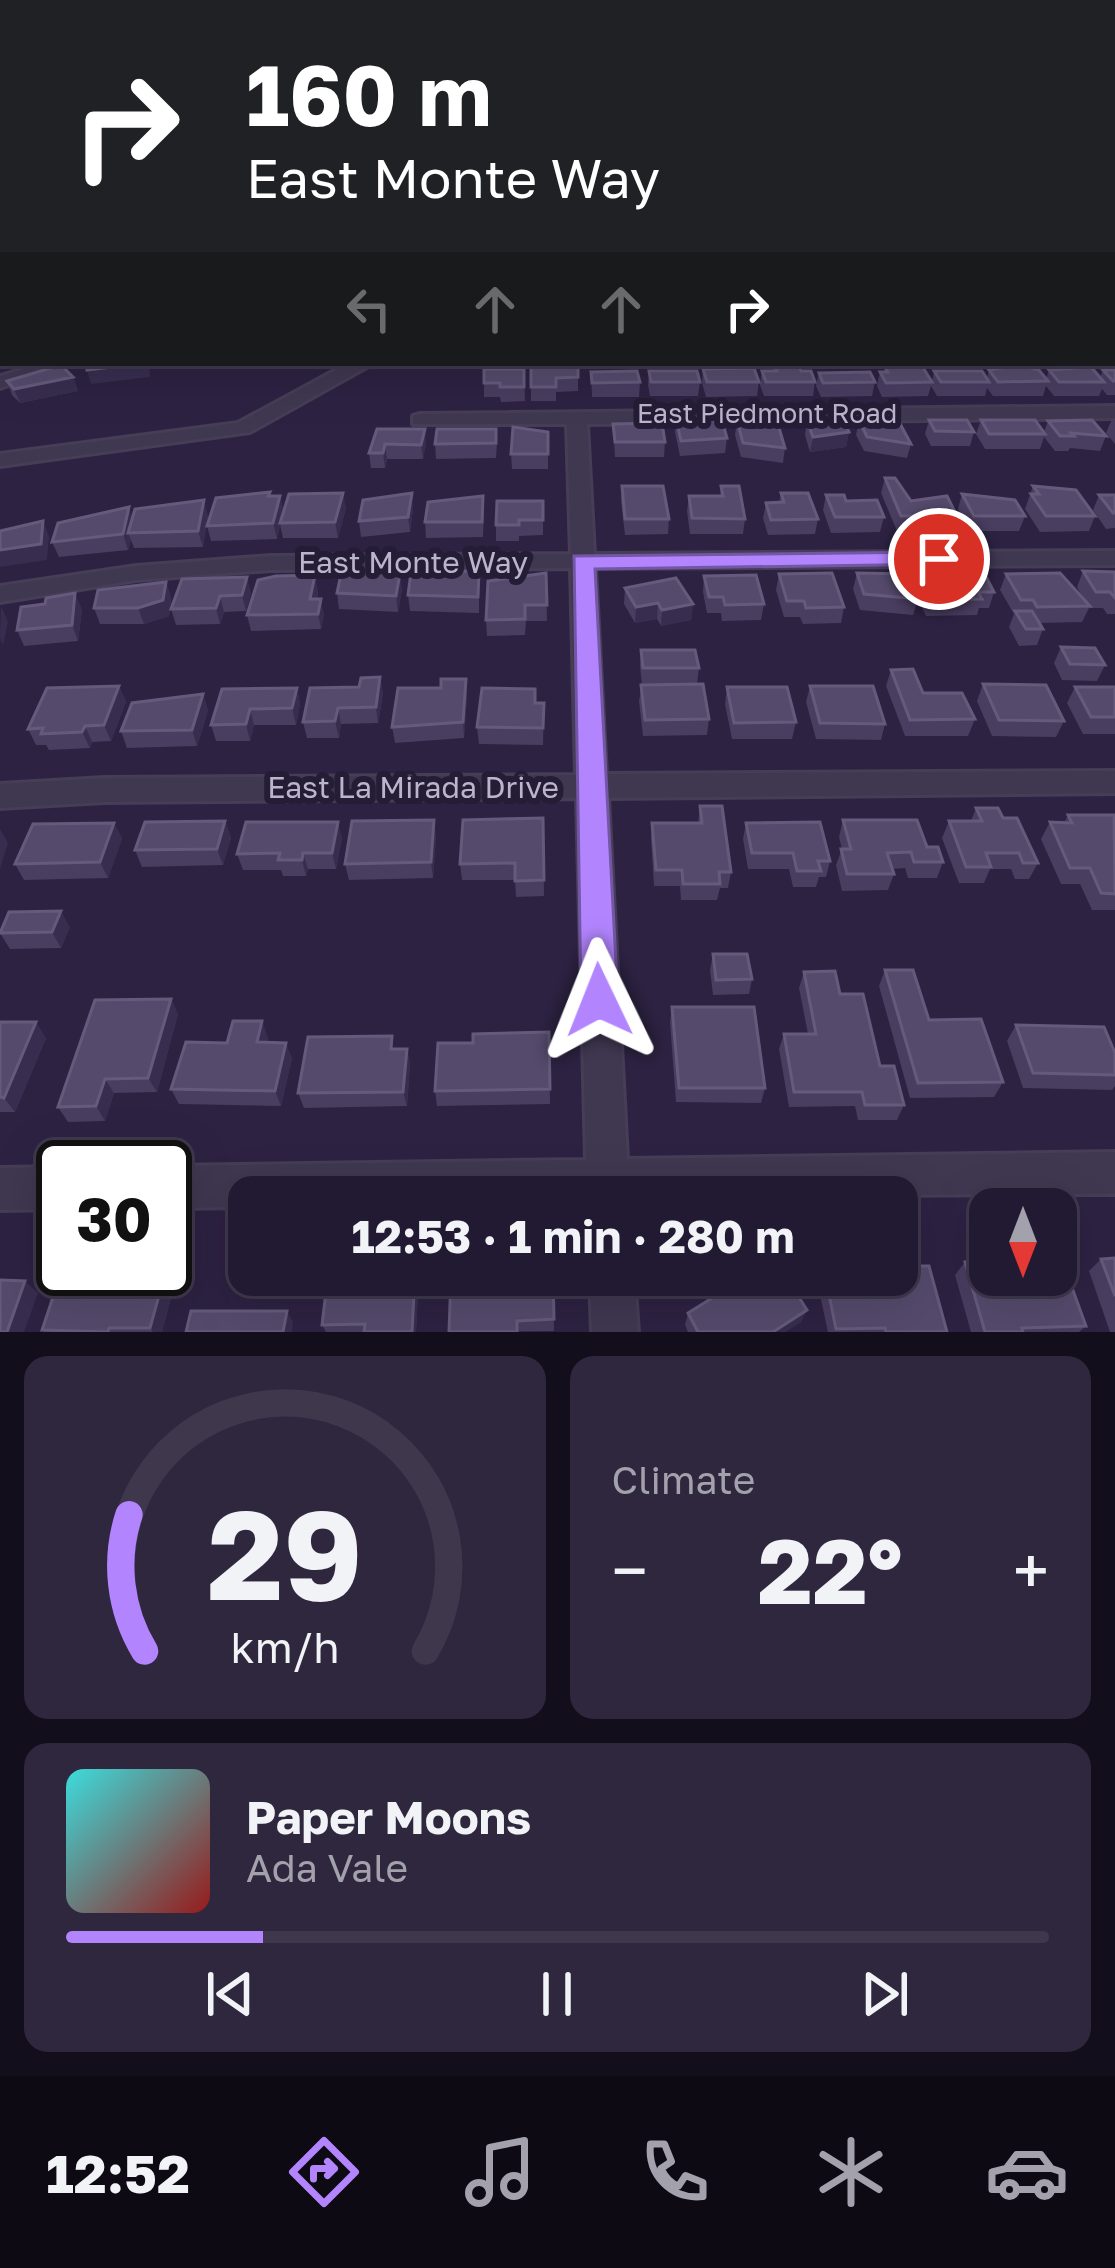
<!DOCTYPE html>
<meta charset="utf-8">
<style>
:root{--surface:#221a32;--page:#2e273e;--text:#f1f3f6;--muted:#a2a1ac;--line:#3f384d;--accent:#b285ff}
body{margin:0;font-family:"Golos Text",sans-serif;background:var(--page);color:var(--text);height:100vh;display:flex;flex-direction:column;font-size:45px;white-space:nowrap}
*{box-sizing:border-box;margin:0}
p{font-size:39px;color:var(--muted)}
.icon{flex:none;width:66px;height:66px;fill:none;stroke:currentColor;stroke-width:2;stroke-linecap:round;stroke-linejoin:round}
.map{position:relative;height:1332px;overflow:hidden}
.side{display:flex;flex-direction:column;gap:24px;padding:24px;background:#130e1c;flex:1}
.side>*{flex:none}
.guide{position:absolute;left:0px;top:0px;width:1116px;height:366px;box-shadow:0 12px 48px #0002,0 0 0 3px var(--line);background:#202124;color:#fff;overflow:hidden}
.needle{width:78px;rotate:180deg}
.controls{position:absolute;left:969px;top:1188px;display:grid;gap:24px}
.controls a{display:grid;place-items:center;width:108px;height:108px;border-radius:24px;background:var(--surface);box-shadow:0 12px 48px #0002,0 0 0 3px var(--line);font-size:60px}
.speed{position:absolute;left:36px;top:1140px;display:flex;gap:24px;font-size:60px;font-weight:700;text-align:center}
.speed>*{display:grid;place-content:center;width:156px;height:156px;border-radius:50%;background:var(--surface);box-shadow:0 12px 48px #0002,0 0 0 3px var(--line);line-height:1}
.speed .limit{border:6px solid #111;border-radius:18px;background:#fff;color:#111}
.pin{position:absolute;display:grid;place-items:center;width:102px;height:102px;color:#fff;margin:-51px;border:6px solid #fff;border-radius:50%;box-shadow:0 3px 12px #0007}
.me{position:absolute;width:132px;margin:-66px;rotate:358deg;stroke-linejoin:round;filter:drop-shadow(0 0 9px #0008)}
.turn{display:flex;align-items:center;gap:42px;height:252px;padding:0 48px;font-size:54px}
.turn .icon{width:156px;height:156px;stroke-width:2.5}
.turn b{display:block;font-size:84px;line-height:102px}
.lanes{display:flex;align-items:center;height:114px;padding:0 48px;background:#0003;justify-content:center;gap:60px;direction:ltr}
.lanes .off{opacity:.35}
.big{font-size:90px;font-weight:700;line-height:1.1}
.side .widget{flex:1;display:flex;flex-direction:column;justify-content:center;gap:18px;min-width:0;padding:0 42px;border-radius:24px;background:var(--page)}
.side .dial{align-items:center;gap:0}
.dial svg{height:312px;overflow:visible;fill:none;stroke:var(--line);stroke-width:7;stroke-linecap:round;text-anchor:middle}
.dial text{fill:var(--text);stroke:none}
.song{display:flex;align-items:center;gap:36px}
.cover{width:144px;height:144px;border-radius:18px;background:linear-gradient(135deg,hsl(180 70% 55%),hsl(0 70% 35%))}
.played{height:12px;border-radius:6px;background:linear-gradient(90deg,var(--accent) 20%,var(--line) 20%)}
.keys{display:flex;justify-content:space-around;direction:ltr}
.heat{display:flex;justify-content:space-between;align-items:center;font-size:66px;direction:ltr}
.side .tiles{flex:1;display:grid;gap:24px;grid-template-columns:1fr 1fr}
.widget:last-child{grid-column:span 2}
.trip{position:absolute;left:228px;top:1176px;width:690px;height:120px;border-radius:24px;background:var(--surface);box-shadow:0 12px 48px #0002,0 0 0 3px var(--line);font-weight:700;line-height:120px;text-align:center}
.tab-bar{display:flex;height:192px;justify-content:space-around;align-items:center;background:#0e0a14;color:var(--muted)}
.tab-bar .icon{width:84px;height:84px}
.tab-bar .active{color:var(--accent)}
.tab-bar b{font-size:54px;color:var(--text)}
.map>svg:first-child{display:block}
</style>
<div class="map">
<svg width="1115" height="1332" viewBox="0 0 1115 1332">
<rect width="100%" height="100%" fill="#2d2242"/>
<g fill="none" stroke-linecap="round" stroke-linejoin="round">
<defs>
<path id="street" d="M1113 286 1115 287V298L1113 297Z
M0 318H3V328H0Z
M45 363H74L0 388V376Z
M349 363H374L250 432 0 466V454L238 423Z
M1115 406V418L587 424 594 554 1115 551V565L595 568 606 774 1115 771V793L608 798 627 1159 1115 1152V1194L249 1197V1207L165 1208V1166L586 1160 577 798 104 802 0 808V784L104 778 576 775 571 568 271 570 136 580 0 602V586L136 566 271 556 571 554 567 424H413V416L420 414Z
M63 1167V1209L0 1210V1168Z
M590 1275H634L638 1332H592Z"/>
<path id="secondary" d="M0 245H3V257H0Z
M1113 313H1115V327H1113Z"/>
</defs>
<use href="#street" stroke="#463d57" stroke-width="6"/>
<use href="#secondary" stroke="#463d57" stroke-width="6"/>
<use href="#street" fill="#403751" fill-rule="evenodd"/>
<use href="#secondary" fill="#514465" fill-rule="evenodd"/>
</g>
<path fill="#493d60" d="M1115 215V248L1113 246V221Z
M164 363H196L186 366H168Z
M755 363H798L801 371 815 382 813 396H764L760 385 762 371H772L773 365H756Z
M578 366V391L556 392V401H531V367Z
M885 367 932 382 934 371 987 378 989 370 1046 379 1049 370 1100 377 1103 370H1114L1115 368V395H1107L1102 389 1099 396H1054L1046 386 1043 396H993L987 388 985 396H937L931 386 928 396 882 397 877 386 880 372H884Z
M524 369 525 401 501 402 500 397H484V383Z
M703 369 759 382 757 396 706 397 702 383Z
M649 371 700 382 698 396H650L648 385Z
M591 372 640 382 639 397H592Z
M819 373 875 382 872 396 821 397 816 386Z
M73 377 78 391 20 403 12 395 7 381Z
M676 418 727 438 725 453 680 456 675 432Z
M1112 419H1115V444L1106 433Z
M807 420 849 432 846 447 810 452 805 435Z
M859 420 911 444 907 458 864 451 856 435Z
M929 420 974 432 970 446H931L925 434Z
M981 420 1044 432 1048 421 1106 436 1100 451 1070 448 1068 451H1055L1044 437 1040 449H985L976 434Z
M737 421 785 448 783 463 741 457 735 435Z
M613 424 665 442 664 457H615Z
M377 429 426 444 423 459H387L385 468H371L369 453Z
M548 432V469H512L511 454Z
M497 443 496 458 436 459 435 444Z
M885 478 911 501 957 516 952 531H897L881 493Z
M622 486 669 519 668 534 625 535 621 501Z
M721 486 745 519 743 534H690L687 511 689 496H720Z
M1033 486 1095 516 1089 531 1040 532 1025 509Z
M270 492 271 496 283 511 346 508 338 538H283L280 525 277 539 211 541 207 526Z
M781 493 818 519 815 534 768 535 763 518 766 503H779Z
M962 494 1025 516 1019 531H970L958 509Z
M826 495 846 501 884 517 880 532 831 533 823 510Z
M1099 495H1115V528L1106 529 1093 510Z
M543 501V535L519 536V541H496V525Z
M413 508 410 532 361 537 359 521Z
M484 512 483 537 426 538 425 522Z
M208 516 203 547 134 548 131 540 128 550 59 557 52 542 132 517Z
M479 571V613L410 611 408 595Z
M1083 571 1115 572V614H1107L1103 608H1089L1082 622 1039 623 1043 629 1037 645 1019 646 1009 627 1014 614 1000 590 1006 574 1084 600 1077 587Z
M546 573 547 621H526L525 635 487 636 486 620Z
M857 573 914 589 918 574 994 592 989 608H979L977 615 926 616 917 597 918 599 913 615 860 610 853 589Z
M779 574 844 607 841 623 803 624 800 617H784L776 590Z
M704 576 764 604 761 620 722 621 721 613H707L703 592Z
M182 579 251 593 246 611 224 612 220 624 176 625 171 609Z
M166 582 171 598 169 616 144 624H100L94 608Z
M625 588 693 604 691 620 661 626 657 619 635 623 624 604Z
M402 589 398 612 339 609 337 593Z
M318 591 317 599 324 615 321 629 251 631 247 615Z
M82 609 78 641 24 646 17 630Z
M1061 647 1105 665 1097 681 1062 680 1054 663Z
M641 650 699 668 697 684 709 719 707 735 643 736 639 701 642 685 640 666Z
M891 670 923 693 975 719 968 736H905L886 686Z
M380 677 383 694 378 723 341 724 339 738H307L303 722 359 687Z
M466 679 467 695 464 738 395 743 392 727 441 688Z
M983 684 1064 721 1056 737 992 736 977 701Z
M119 686 126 702 111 741 92 742 90 748 49 750 46 745H36L28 729Z
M810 686 885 724 881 740 816 739 806 702Z
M727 687 796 722 792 739H732L725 704Z
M1075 687H1115V734H1083L1067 703Z
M297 688 300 704 296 725H254L250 741H216L211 725Z
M203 694 208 711 197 746 127 748 121 731Z
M536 703H544L543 745 479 744 477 727Z
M700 806 731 872 728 888H720L717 900H681L680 886H654L651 839 652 823H698Z
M976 808 1003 818 1038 863 1029 879H1015L1011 869H990L984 883H959L942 838 949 821H971Z
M1068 815 1115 816V910H1092L1080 884H1061L1041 839 1050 822 1064 823Z
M543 818 544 896 516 897 515 880H462L460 864Z
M843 820 927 847 943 862 937 878H908L905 868 892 869 894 874 888 890 842 891 836 865 842 849 839 837Z
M225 821 231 838 223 865 142 867 135 850Z
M114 823 122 839 108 878 24 880 15 864Z
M746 823 830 861 826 877H819L816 887H793L789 869H748L743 839Z
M436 836 433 878 349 880 345 864Z
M342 838 336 869H308L306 876H283L281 870H243L237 854Z
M70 927 61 948 10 949 0 933Z
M713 954 752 979 749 994 713 995 710 970Z
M885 970 929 1020 1003 1082 994 1097 910 1098 879 986Z
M804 972 840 994 904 1105 897 1120H858L855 1106 789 1107 779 1049 784 1034H808L799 988Z
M171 999 178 1014 157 1092 114 1093 105 1121 68 1122 58 1107Z
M672 1007 765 1088 761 1103 676 1102 670 1022Z
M0 1022 46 1038 15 1112H0Z
M1016 1025 1115 1053V1086L1112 1090 1023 1088 1007 1041Z
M549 1032 550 1104 437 1106 435 1091 473 1043Z
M268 1037 267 1042 292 1058 281 1106 179 1104 171 1089 227 1043Z
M395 1049H407L410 1064 407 1106 304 1108 298 1093Z
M1115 1258V1332H1110L1089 1271 1101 1259Z
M965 1262 1086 1326 1079 1332H971L955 1275Z
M328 1275H419L416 1332H326L322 1325Z
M553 1275 554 1331 449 1332Z
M820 1275H825L947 1332H828L817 1281Z
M176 1279 162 1332H44L42 1330Z
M807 1310 801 1322 785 1332H688L685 1325 688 1313Z"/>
<path fill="#382d4f" d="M149 363 150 377 91 384 87 370Z
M73 377 78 391 20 403 14 389Z
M425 429 426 444 423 459 421 445Z
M849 432 846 447 810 452 813 437Z
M385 444 387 459 385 468 383 453Z
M343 493 346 508 338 538 335 522Z
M412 493 413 508 410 532 408 517Z
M280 496 284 511 277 539 273 523Z
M204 500 208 516 203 547 198 531Z
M129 507 134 523 128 533 131 540 128 550 123 534Z
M43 521 49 536 47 560 0 567V550Z
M400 573 402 589 398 612 396 596Z
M315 575 318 591 313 615 310 599Z
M247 577 251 593 246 611 242 595Z
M166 582 171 598 169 616 144 624 138 608Z
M75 593 82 609 78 641 72 625Z
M220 596 224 612 220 624 216 608Z
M321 599 324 615 321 629 318 614Z
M658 603 657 619 635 623 636 607Z
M693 604 691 620 661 626 662 610Z
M1 606 8 622 3 645 0 638Z
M380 677 383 694 378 723 376 707Z
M466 679 467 695 464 738 463 722Z
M119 686 126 702 111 741 104 725Z
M297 688 300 704 296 725 292 708Z
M203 694 208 711 197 746 192 730Z
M338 708 341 724 339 738 335 721Z
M250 709 254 725 250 741 246 724Z
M85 726 92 742 90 748 82 732Z
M434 820 436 836 433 878 431 862Z
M225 821 231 838 223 865 217 849Z
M338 822 342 838 336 869 332 853Z
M114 823 122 839 108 878 100 862Z
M0 829 8 843 0 869Z
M303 853 308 869 306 876 302 860Z
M61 911 70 927 61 948 52 932Z
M171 999 178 1014 157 1092 148 1078Z
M262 1021 268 1037 263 1057 257 1042Z
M36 1022 46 1038 15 1112 4 1098Z
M286 1043 292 1058 281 1106 275 1091Z
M407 1049 410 1064 407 1106 403 1092Z
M105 1079 114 1093 105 1121 96 1106Z
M167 1267 176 1279 162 1332H153L150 1328Z
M415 1275H419L416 1332H412Z
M25 1281 38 1293 24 1332H7Z
M807 1310 801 1322 785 1332H773Z
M287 1311 293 1322 292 1332H283Z"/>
<path fill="#554a6c" stroke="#655a7b" stroke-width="3" d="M87 363H145L87 370Z
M775 363H798L801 371H811L815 382H766L762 371H777Z
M61 365 73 377 14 389 7 381Z
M1021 365 1039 370 1048 381 998 382 989 370Z
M578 366V377L556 378V387H531V367Z
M922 366 932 382 886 383 880 372H888L885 367Z
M1091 367 1104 382H1059L1049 370Z
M754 368 759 382H707L703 369Z
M484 369H524V387H500V383H484Z
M1103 370H1115V381H1113Z
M637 371 640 382 592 383 591 372Z
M649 371H697L700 382H651Z
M934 371H982L989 382H941Z
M870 372 875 382 823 383 819 373Z
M721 417 727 438 681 441 676 418Z
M897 418 911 444 867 437 859 420Z
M807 420 844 421 849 432 813 437Z
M929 420H967L974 432 935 431Z
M981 420H1035L1045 434H989Z
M1092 420 1106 436 1071 433 1074 436H1060L1048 421Z
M737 421H777L785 448 743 443Z
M662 423 665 442H615L613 424Z
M513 427 548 432V454H511Z
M377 429H425L421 445 385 444 383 453H369Z
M437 429H496V443L435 444Z
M885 478H895L911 501 947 496 957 516H901Z
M622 486H663L669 519H625Z
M721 486H739L745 519 692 518 689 496H723Z
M1033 486 1076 490 1095 516H1046L1031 494H1039Z
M270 492 268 496H280L273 523 207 526 216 498Z
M343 493 335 522 280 523 289 494Z
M412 493 408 517 359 521 363 500Z
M781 493H808L818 519 771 520 766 503 784 502Z
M962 494 1015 500 1025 516H974Z
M826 495H844L846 501 877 500 884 517H835Z
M1099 495H1115V513H1113Z
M483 496 482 522H425L428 502Z
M204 500 198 531 128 533 135 509Z
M497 501H543V520H519V525H496Z
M129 507 123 534 52 542 58 523Z
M43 521 41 544 0 550V531Z
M479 571 478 597 408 595 411 572Z
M983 571 994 592H978L982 599 931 600 918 574Z
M1083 571 1115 572V598L1110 592H1096Z
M400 573 396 596 337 593 341 574Z
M546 573 547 605H525V619L486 620 488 581Z
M832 573 844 607 806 608 804 601H787L779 574Z
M857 573 908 574 918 599 864 594Z
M1060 573 1090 606 1037 607 1033 600H1021L1006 574Z
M315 575 310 599H321L318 614 247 615 258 580 276 576Z
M756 575 764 604 725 605 723 597H709L704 576Z
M247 577 242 595 220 596 216 608 171 609 182 579Z
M676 578 693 604 662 610 658 603 636 607 625 588Z
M166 582 163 600 138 608H94L98 590Z
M75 593 72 625 17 630 21 607 45 604 46 598Z
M1015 611H1032L1043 629H1026Z
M1061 647 1095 648 1105 665 1070 664Z
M641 650H695L699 668H643Z
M913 669 923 693H962L975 719 910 720 891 670Z
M380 677 376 707 338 708 335 721 303 722 310 688 359 687 361 678Z
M441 679H466L463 722 392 727 398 688H441Z
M703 684 709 719 645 720 641 685Z
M983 684 1046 685 1064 721 999 720Z
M119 686 104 725 85 726 82 732 41 734 43 728 28 729 47 688Z
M810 686H873L885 724 820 723Z
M727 687H787L796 722 734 723Z
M1075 687H1115V717H1091Z
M297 688 292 708 250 709 246 724 211 725 222 689Z
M482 688 535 689V703H544L543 728 477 727Z
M203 694 192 730 121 731 132 703Z
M700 806H722L731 872H719L720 884H683L682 870H656L652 823H702Z
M976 808H998L1003 818H1017L1038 863H1023L1019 853H986L991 867H966L949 821H982Z
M1068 815H1114L1115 894 1101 893 1090 868H1070L1050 822 1072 823Z
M543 818 544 880 515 881V863L460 864 463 820Z
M434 820 431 862 345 864 352 821Z
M843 820H917L927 847H938L943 862H914L911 852 887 853 894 874H847L841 849H851Z
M225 821 217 849 135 850 145 822Z
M246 822H338L332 853H303L302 860H278L280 853 237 854Z
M820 822 830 861H818L821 871H797L793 853H752L746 823Z
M114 823 100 862 15 864 33 824Z
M61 911 52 932 0 933 9 912Z
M713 954H747L752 979 716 980Z
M885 970H913L929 1020 981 1019 1003 1082 918 1083Z
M835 971 840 994H863L880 1066H894L904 1105H865L862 1092H794L784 1034H816L804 972Z
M171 999 148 1078 105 1079 96 1106 58 1107 95 1000Z
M672 1007H754L765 1088H679Z
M233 1021H262L257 1042 286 1043 275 1091 171 1089 186 1042 227 1043Z
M0 1022H36L4 1098 0 1097Z
M1016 1025 1104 1027 1115 1053V1075L1033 1073Z
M549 1032 550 1089 435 1091 438 1043H473V1034Z
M392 1036 391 1049H407L403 1092 298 1093 308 1037Z
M1115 1258V1296L1101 1259Z
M1056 1260H1062L1086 1326 1022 1328 1023 1332H985L965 1262H990V1275H1056Z
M897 1266H929L947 1332H886L885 1328 836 1329 825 1275H897Z
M63 1267V1269H165L167 1267 150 1328H109L108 1332 42 1330Z
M328 1275H415L412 1332H364L365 1324 322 1325Z
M451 1275H553L554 1319 517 1321V1332H449Z
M749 1275H785L807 1310 773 1332H698L688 1313Z
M0 1280 25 1281 7 1332H0Z
M191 1311H287L283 1332H186Z"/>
<linearGradient id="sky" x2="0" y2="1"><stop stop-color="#191324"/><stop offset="0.49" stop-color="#464465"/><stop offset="1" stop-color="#464465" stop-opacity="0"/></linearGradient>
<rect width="1115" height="362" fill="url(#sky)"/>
<path fill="#b285ff" stroke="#7456a6" stroke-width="3" d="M939 552 948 554V564L595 569 618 1000 613 1012 599 1017 586 1012 581 1000 574 556Z"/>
<g text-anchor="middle" stroke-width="12" stroke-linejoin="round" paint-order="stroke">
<g font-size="27" fill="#bcb3cc" stroke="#251c36">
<text x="767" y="423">East Piedmont Road</text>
</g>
<g font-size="30" fill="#bcb3cc" stroke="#251c36">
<text x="413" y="573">East Monte Way</text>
<text x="413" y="798">East La Mirada Drive</text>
</g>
</g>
</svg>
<div class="controls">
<a><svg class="needle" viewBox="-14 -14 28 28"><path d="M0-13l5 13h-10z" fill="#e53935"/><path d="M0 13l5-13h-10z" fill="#a2a1ac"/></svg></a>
</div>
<div class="speed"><div class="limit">30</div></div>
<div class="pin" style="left:939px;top:559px;background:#d93025"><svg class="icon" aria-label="arrive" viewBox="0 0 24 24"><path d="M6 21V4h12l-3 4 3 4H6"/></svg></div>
<svg class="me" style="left:599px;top:1000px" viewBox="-20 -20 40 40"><path d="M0-17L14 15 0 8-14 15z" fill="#b285ff" stroke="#fff" stroke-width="4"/></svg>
<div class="trip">12:53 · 1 min · 280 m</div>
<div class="guide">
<div class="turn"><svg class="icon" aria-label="right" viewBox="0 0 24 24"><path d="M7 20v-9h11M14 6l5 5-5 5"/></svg><div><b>160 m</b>East Monte Way</div></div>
<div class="lanes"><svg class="icon off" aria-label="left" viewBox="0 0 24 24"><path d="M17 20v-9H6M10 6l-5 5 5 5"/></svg><svg class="icon off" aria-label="ahead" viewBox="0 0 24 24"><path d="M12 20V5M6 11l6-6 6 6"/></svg><svg class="icon off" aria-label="ahead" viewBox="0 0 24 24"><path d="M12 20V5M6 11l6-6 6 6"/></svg><svg class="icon" aria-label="right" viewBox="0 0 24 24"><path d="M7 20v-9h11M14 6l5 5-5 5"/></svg></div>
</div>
</div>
<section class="side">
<div class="tiles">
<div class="widget dial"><svg viewBox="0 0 100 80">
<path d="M14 69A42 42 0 1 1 86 69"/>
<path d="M14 69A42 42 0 0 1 10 34" stroke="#b285ff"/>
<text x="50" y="56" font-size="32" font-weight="700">29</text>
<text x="50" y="72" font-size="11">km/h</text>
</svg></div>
<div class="widget"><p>Climate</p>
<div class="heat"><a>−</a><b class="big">22°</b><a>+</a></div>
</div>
<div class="widget">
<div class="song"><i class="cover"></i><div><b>Paper Moons</b><p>Ada Vale</p></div></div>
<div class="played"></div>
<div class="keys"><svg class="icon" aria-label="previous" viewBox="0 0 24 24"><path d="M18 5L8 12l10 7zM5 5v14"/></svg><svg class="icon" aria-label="pause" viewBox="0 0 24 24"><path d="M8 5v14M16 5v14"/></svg><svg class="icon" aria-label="next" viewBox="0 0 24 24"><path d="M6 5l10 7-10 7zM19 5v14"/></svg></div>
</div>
</div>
</section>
<nav class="tab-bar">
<b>12:52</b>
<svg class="icon active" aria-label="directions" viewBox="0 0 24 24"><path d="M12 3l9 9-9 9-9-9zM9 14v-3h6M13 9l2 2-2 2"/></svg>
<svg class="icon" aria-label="music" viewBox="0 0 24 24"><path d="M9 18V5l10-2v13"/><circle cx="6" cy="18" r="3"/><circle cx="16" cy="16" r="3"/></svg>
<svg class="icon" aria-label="phone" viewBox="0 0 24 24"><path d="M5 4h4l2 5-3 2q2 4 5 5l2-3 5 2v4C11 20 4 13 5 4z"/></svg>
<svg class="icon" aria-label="climate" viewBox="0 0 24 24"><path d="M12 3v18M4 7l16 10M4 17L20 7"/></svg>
<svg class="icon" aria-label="car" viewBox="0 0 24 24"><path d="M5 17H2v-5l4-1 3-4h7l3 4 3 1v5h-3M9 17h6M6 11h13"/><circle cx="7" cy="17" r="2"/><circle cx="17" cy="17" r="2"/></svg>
</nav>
